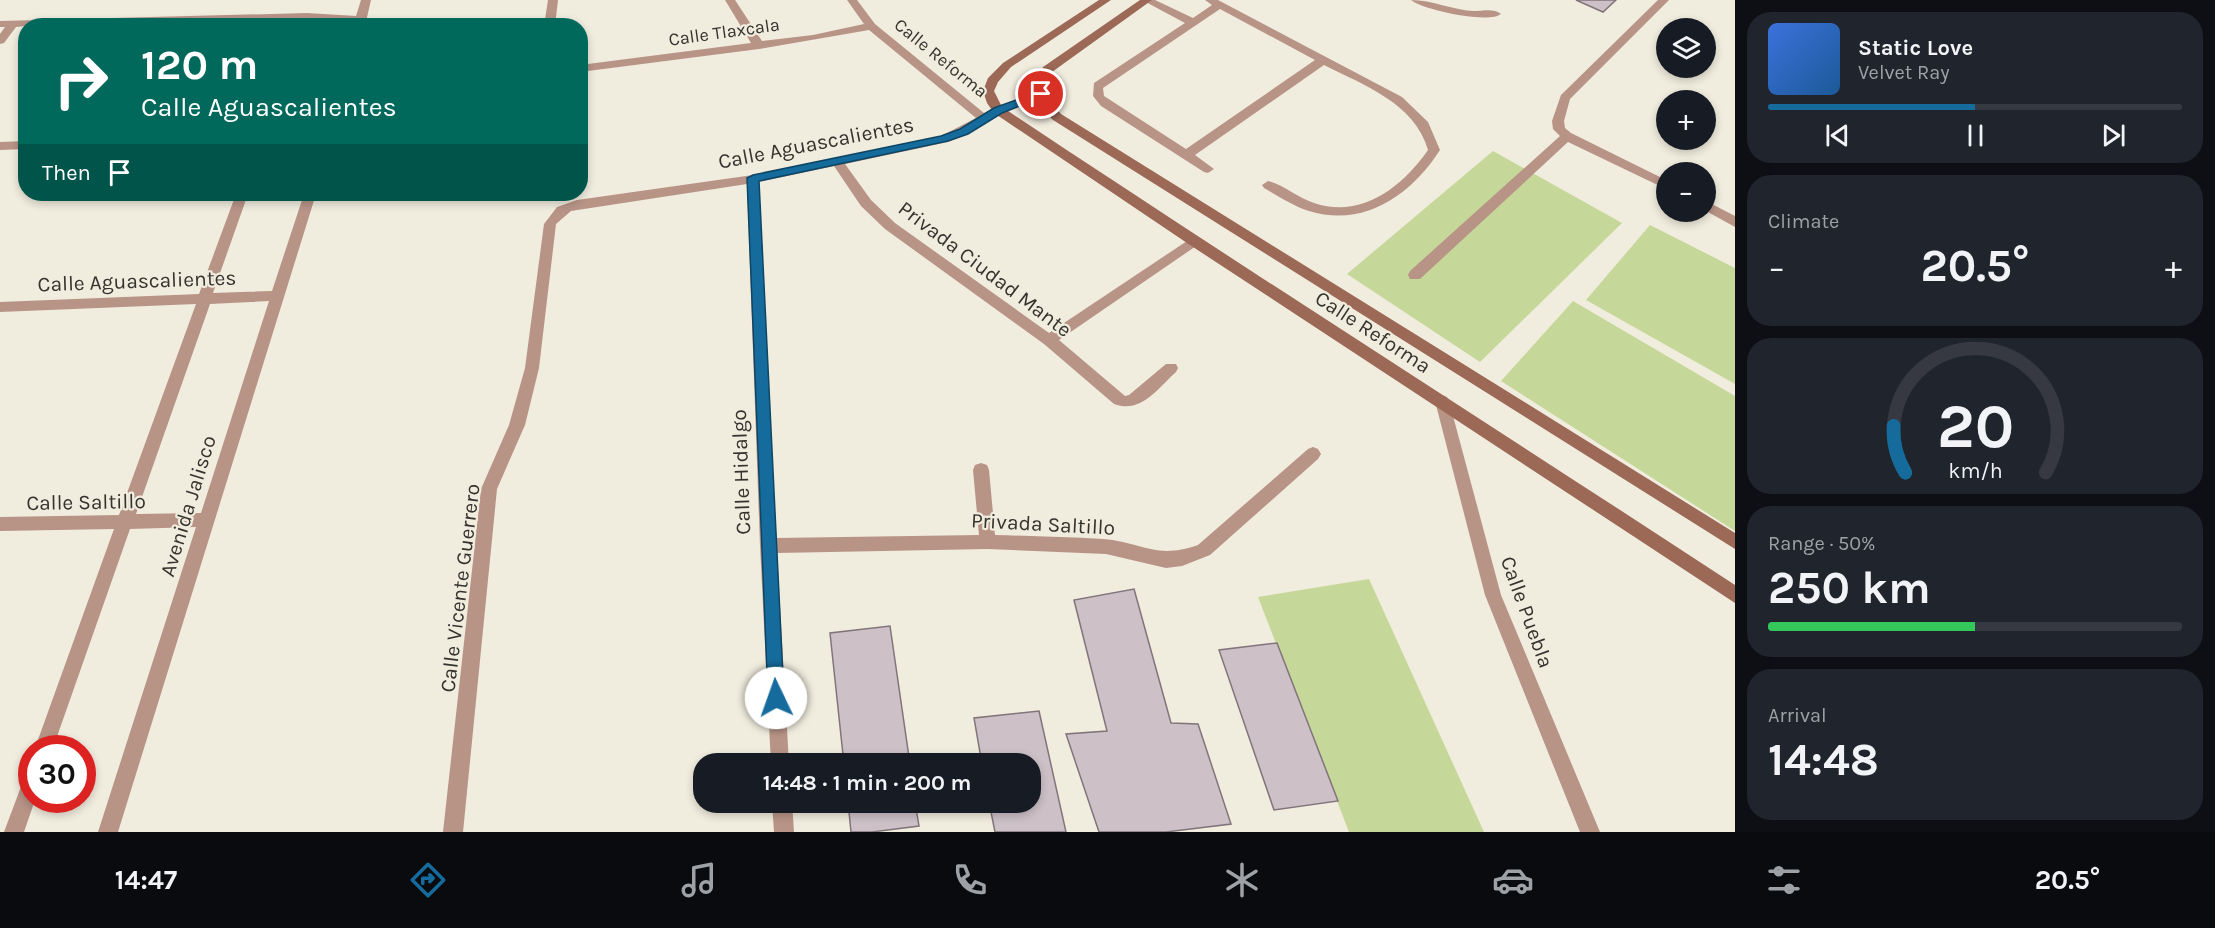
<!DOCTYPE html>
<meta charset="utf-8">
<style>
:root{--surface:#171b24;--page:#20242c;--text:#f1f3f6;--muted:#9ea1a6;--line:#363941;--accent:#156c9c}
body{margin:0;font-family:Karla,sans-serif;background:var(--page);color:var(--text);height:100vh;display:flex;flex-direction:column;font-size:22px;white-space:nowrap}
*{box-sizing:border-box;margin:0}
p{font-size:20px;color:var(--muted)}
.icon{flex:none;width:33px;height:33px;fill:none;stroke:currentColor;stroke-width:2;stroke-linecap:round;stroke-linejoin:round}
.map{position:relative;flex:1;overflow:hidden}
.side{display:flex;flex-direction:column;gap:12px;padding:12px;background:#0d0f14;width:480px}
.side>*{flex:none}
.top-card{position:absolute;left:18px;top:18px;width:570px;height:183px;border-radius:24px;box-shadow:0 3px 9px #0003;background:#00695c;color:#fff;overflow:hidden}
.fabs{position:absolute;left:1656px;top:18px;display:grid;gap:12px}
.fabs a{display:grid;place-items:center;width:60px;height:60px;border-radius:50%;background:var(--surface);box-shadow:0 3px 9px #0003;font-size:30px}
.speed{position:absolute;left:18px;top:735px;display:flex;gap:12px;font-size:30px;font-weight:700;text-align:center}
.speed>*{display:grid;place-content:center;width:78px;height:78px;border-radius:50%;background:var(--surface);box-shadow:0 3px 9px #0003;line-height:1}
.speed .limit{border:9px solid #d22;background:#fff;color:#111}
.pin{position:absolute;display:grid;place-items:center;width:51px;height:51px;color:#fff;margin:-26px;border:3px solid #fff;border-radius:50%;box-shadow:0 2px 6px #0007}
.me{position:absolute;width:66px;margin:-33px;rotate:357deg;stroke-linejoin:round;filter:drop-shadow(0 0 4px #0008)}
.turn{display:flex;align-items:center;gap:21px;height:126px;padding:0 24px;font-size:27px}
.turn .icon{width:78px;height:78px;stroke-width:2.5}
.turn b{display:block;font-size:42px;line-height:51px}
.then{display:flex;align-items:center;height:57px;padding:0 24px;background:#0003;gap:12px;font-size:22px}
.big{font-size:45px;font-weight:700;line-height:1.1}
.side .tile{flex:1;display:flex;flex-direction:column;justify-content:center;gap:9px;min-width:0;padding:0 21px;border-radius:24px;background:var(--page)}
.side .dial{align-items:center;gap:0}
.dial svg{height:156px;overflow:visible;fill:none;stroke:var(--line);stroke-width:7;stroke-linecap:round;text-anchor:middle}
.dial text{fill:var(--text);stroke:none}
.song{display:flex;align-items:center;gap:18px}
.cover{width:72px;height:72px;border-radius:9px;background:linear-gradient(135deg,hsl(220 70% 55%),hsl(210 70% 35%))}
.played{height:6px;border-radius:3px;background:linear-gradient(90deg,var(--accent) 50%,var(--line) 50%)}
.keys{display:flex;justify-content:space-around;direction:ltr}
.heat{display:flex;justify-content:space-between;align-items:center;font-size:33px;direction:ltr}
.charge{height:9px;border-radius:4px;background:linear-gradient(90deg,#34c759 50%,var(--line) 0)}
.trip{position:absolute;left:693px;top:753px;width:348px;height:60px;border-radius:24px;background:var(--surface);box-shadow:0 3px 9px #0003;font-weight:700;line-height:60px;text-align:center}
.tab-bar{display:flex;height:96px;justify-content:space-around;align-items:center;background:#090b0e;color:var(--muted)}
.tab-bar .icon{width:42px;height:42px}
.tab-bar .active{color:var(--accent)}
.tab-bar b{font-size:27px;color:var(--text)}
main{display:flex;flex:1;min-height:0}
.map>svg:first-child{display:block}
</style>
<main>
<div class="map">
<svg width="1735" height="832" viewBox="0 0 1735 832">
<rect width="100%" height="100%" fill="#f0ecde"/>
<path fill="#c6d899" d="M1493 151 1622 223 1480 362 1347 274Z
M1650 225 1735 268V384L1586 300Z
M1573 301 1735 396V531L1501 381Z
M1369 579 1484 832H1349L1258 597Z"/>
<path fill="#cdc0c7" stroke="#81747b" stroke-width="1.5" d="M1576 0H1616L1603 12Z
M1134 589 1171 723 1198 724 1231 824 1166 832H1099L1066 734 1107 731 1074 600Z
M890 626 910 764H844L830 633Z
M1277 643 1338 801 1274 810 1219 650Z
M1039 711 1066 832H995L989 802H1030V764H982L974 718Z
M848 802H915L919 826 872 832H851Z"/>
<g fill="none" stroke-linecap="round" stroke-linejoin="round">
<path fill="#b89487" fill-rule="evenodd" d="M1142 0H1155L1193 18 1212 5 1205 0H1218L1402 97 1428 122 1440 150C1411 195 1364 228 1309 211 1293 206 1278 196 1264 188L1262 185 1268 181C1284 185 1298 198 1314 203 1362 219 1402 187 1428 150 1415 103 1363 85 1324 65L1195 155 1214 169 1208 173 1204 172 1101 106 1093 96 1094 83 1185 23ZM1220 9 1315 60 1186 149 1104 96 1103 88Z
M1411 0C1433 0 1452 10 1473 11 1483 11 1494 8 1501 14 1489 24 1423 10 1411 0Z
M1658 0H1669L1570 99 1564 121 1565 128 1571 133 1666 180V189L1568 142 1420 279H1410L1408 275 1410 271 1560 136 1553 129 1552 121 1561 95Z
M1706 201 1735 216V227L1706 211Z"/>
<path fill="#b89487" fill-rule="evenodd" d="M361 0H371L365 26H354L355 22 307 19 26 26 16 27 4 43 0 44V34L5 27H0V21L307 13 356 16Z
M548 0H558L555 26H544Z
M725 0H735L762 41 813 35 864 24 847 0H857L875 24 984 113 1037 91H1045V97L1002 113 968 134 948 142 845 164 871 200 895 223 1049 333 1190 239H1200L1202 242 1059 340 1125 396 1129 395 1166 364H1176L1178 368 1176 372C1157 389 1141 414 1114 404L1044 344 885 229 861 206 834 166 759 182 776 538 979 535 973 470 975 465 981 463 987 465 989 470 995 535C1031 536 1067 537 1103 539 1142 542 1156 560 1198 545L1308 449 1313 447 1318 449 1321 454 1318 459 1210 555 1182 566 1166 568 1106 554 988 549 777 553 789 764H771L760 546 747 184 571 211 556 224 539 368 525 425 497 489 463 832H443L481 489 509 425 525 368 544 224 557 207 577 200 753 175 941 136 976 118 869 30 759 49 580 72V65L751 43Z
M26 141V149L0 150V142Z
M236 194H248L213 293 272 291 304 194H316L118 832H98L196 527 130 529 53 748H35L114 529 0 531V517L119 515 196 304 0 312V302L199 294ZM269 301 201 513 136 514 210 304Z
M1442 395 1447 397 1449 401 1501 595 1600 832H1580L1485 595 1435 401 1437 397Z
M32 774V800H35L24 832H4L25 776Z
M772 802H792L794 832H774Z"/>
<path fill="#9d6957" fill-rule="evenodd" d="M1099 0H1111L1011 67 998 82 994 91 1002 107C1245 269 1491 425 1735 585V603L1190 245 994 113 987 103 983 91 988 78 1003 63Z
M1140 0H1152L1052 72C1046 89 1048 101 1061 114L1735 533V549L1053 120C1037 104 1032 88 1043 67Z"/>
</g>
<path fill="#156c9c" stroke="#0e4665" stroke-width="1.5" d="M1041 91 1047 94 1045 96 1002 113 968 134 948 141 759 181 784 698 782 704 776 706 770 704 768 698 747 178 753 175 941 136 960 129 994 108Z"/>
<g text-anchor="middle" stroke-width="4.5" stroke-linejoin="round" paint-order="stroke">
<g font-size="18" fill="#35332e" stroke="#f0ecde">
<text transform="translate(724 32) rotate(-8)" y="6">Calle Tlaxcala</text>
<text transform="translate(941 58) rotate(39)" y="6">Calle Reforma</text>
</g>
<g font-size="21" fill="#35332e" stroke="#f0ecde">
<text transform="translate(816 143) rotate(-11)" y="7">Calle Aguascalientes</text>
<text transform="translate(985 269) rotate(37)" y="7">Privada Ciudad Mante</text>
<text transform="translate(137 281) rotate(-2)" y="7">Calle Aguascalientes</text>
<text transform="translate(1373 332) rotate(33)" y="7">Calle Reforma</text>
<text transform="translate(741 472) rotate(-92)" y="7">Calle Hidalgo</text>
<text transform="translate(86 502) rotate(-1)" y="7">Calle Saltillo</text>
<text transform="translate(188 506) rotate(-73)" y="7">Avenida Jalisco</text>
<text transform="translate(1043 524) rotate(3)" y="7">Privada Saltillo</text>
<text transform="translate(460 588) rotate(-83)" y="7">Calle Vicente Guerrero</text>
<text transform="translate(1527 612) rotate(70)" y="7">Calle Puebla</text>
</g>
</g>
</svg>
<div class="fabs">
<a><svg class="icon" aria-label="layers" viewBox="0 0 24 24"><path d="M12 4l9 5-9 5-9-5zM3 14l9 5 9-5"/></svg></a>
<a>+</a>
<a>−</a>
</div>
<div class="speed"><div class="limit">30</div></div>
<div class="pin" style="left:1041px;top:94px;background:#d93025"><svg class="icon" aria-label="arrive" viewBox="0 0 24 24"><path d="M6 21V4h12l-3 4 3 4H6"/></svg></div>
<svg class="me" style="left:776px;top:698px" viewBox="-20 -20 40 40"><circle r="19" fill="#fff"/><path d="M0-13L10 11 0 6-10 11z" fill="#156c9c"/></svg>
<div class="trip">14:48 · 1 min · 200 m</div>
<div class="top-card">
<div class="turn"><svg class="icon" aria-label="right" viewBox="0 0 24 24"><path d="M7 20v-9h11M14 6l5 5-5 5"/></svg><div><b>120 m</b>Calle Aguascalientes</div></div>
<div class="then">Then<svg class="icon" aria-label="arrive" viewBox="0 0 24 24"><path d="M6 21V4h12l-3 4 3 4H6"/></svg></div>
</div>
</div>
<section class="side">
<div class="tile">
<div class="song"><i class="cover"></i><div><b>Static Love</b><p>Velvet Ray</p></div></div>
<div class="played"></div>
<div class="keys"><svg class="icon" aria-label="previous" viewBox="0 0 24 24"><path d="M18 5L8 12l10 7zM5 5v14"/></svg><svg class="icon" aria-label="pause" viewBox="0 0 24 24"><path d="M8 5v14M16 5v14"/></svg><svg class="icon" aria-label="next" viewBox="0 0 24 24"><path d="M6 5l10 7-10 7zM19 5v14"/></svg></div>
</div>
<div class="tile"><p>Climate</p>
<div class="heat"><a>−</a><b class="big">20.5°</b><a>+</a></div>
</div>
<div class="tile dial"><svg viewBox="0 0 100 80">
<path d="M14 69A42 42 0 1 1 86 69"/>
<path d="M14 69A42 42 0 0 1 8 45" stroke="#156c9c"/>
<text x="50" y="56" font-size="32" font-weight="700">20</text>
<text x="50" y="72" font-size="11">km/h</text>
</svg></div>
<div class="tile"><p>Range · 50%</p><b class="big">250 km</b><div class="charge"></div></div>
<div class="tile"><p>Arrival</p><b class="big">14:48</b></div>
</section>
</main>
<nav class="tab-bar">
<b>14:47</b>
<svg class="icon active" aria-label="directions" viewBox="0 0 24 24"><path d="M12 3l9 9-9 9-9-9zM9 14v-3h6M13 9l2 2-2 2"/></svg>
<svg class="icon" aria-label="music" viewBox="0 0 24 24"><path d="M9 18V5l10-2v13"/><circle cx="6" cy="18" r="3"/><circle cx="16" cy="16" r="3"/></svg>
<svg class="icon" aria-label="phone" viewBox="0 0 24 24"><path d="M5 4h4l2 5-3 2q2 4 5 5l2-3 5 2v4C11 20 4 13 5 4z"/></svg>
<svg class="icon" aria-label="climate" viewBox="0 0 24 24"><path d="M12 3v18M4 7l16 10M4 17L20 7"/></svg>
<svg class="icon" aria-label="car" viewBox="0 0 24 24"><path d="M5 17H2v-5l4-1 3-4h7l3 4 3 1v5h-3M9 17h6M6 11h13"/><circle cx="7" cy="17" r="2"/><circle cx="17" cy="17" r="2"/></svg>
<svg class="icon" aria-label="filters" viewBox="0 0 24 24"><path d="M4 7h16M4 17h16"/><circle cx="9" cy="7" r="2"/><circle cx="15" cy="17" r="2"/></svg>
<b>20.5°</b>
</nav>
